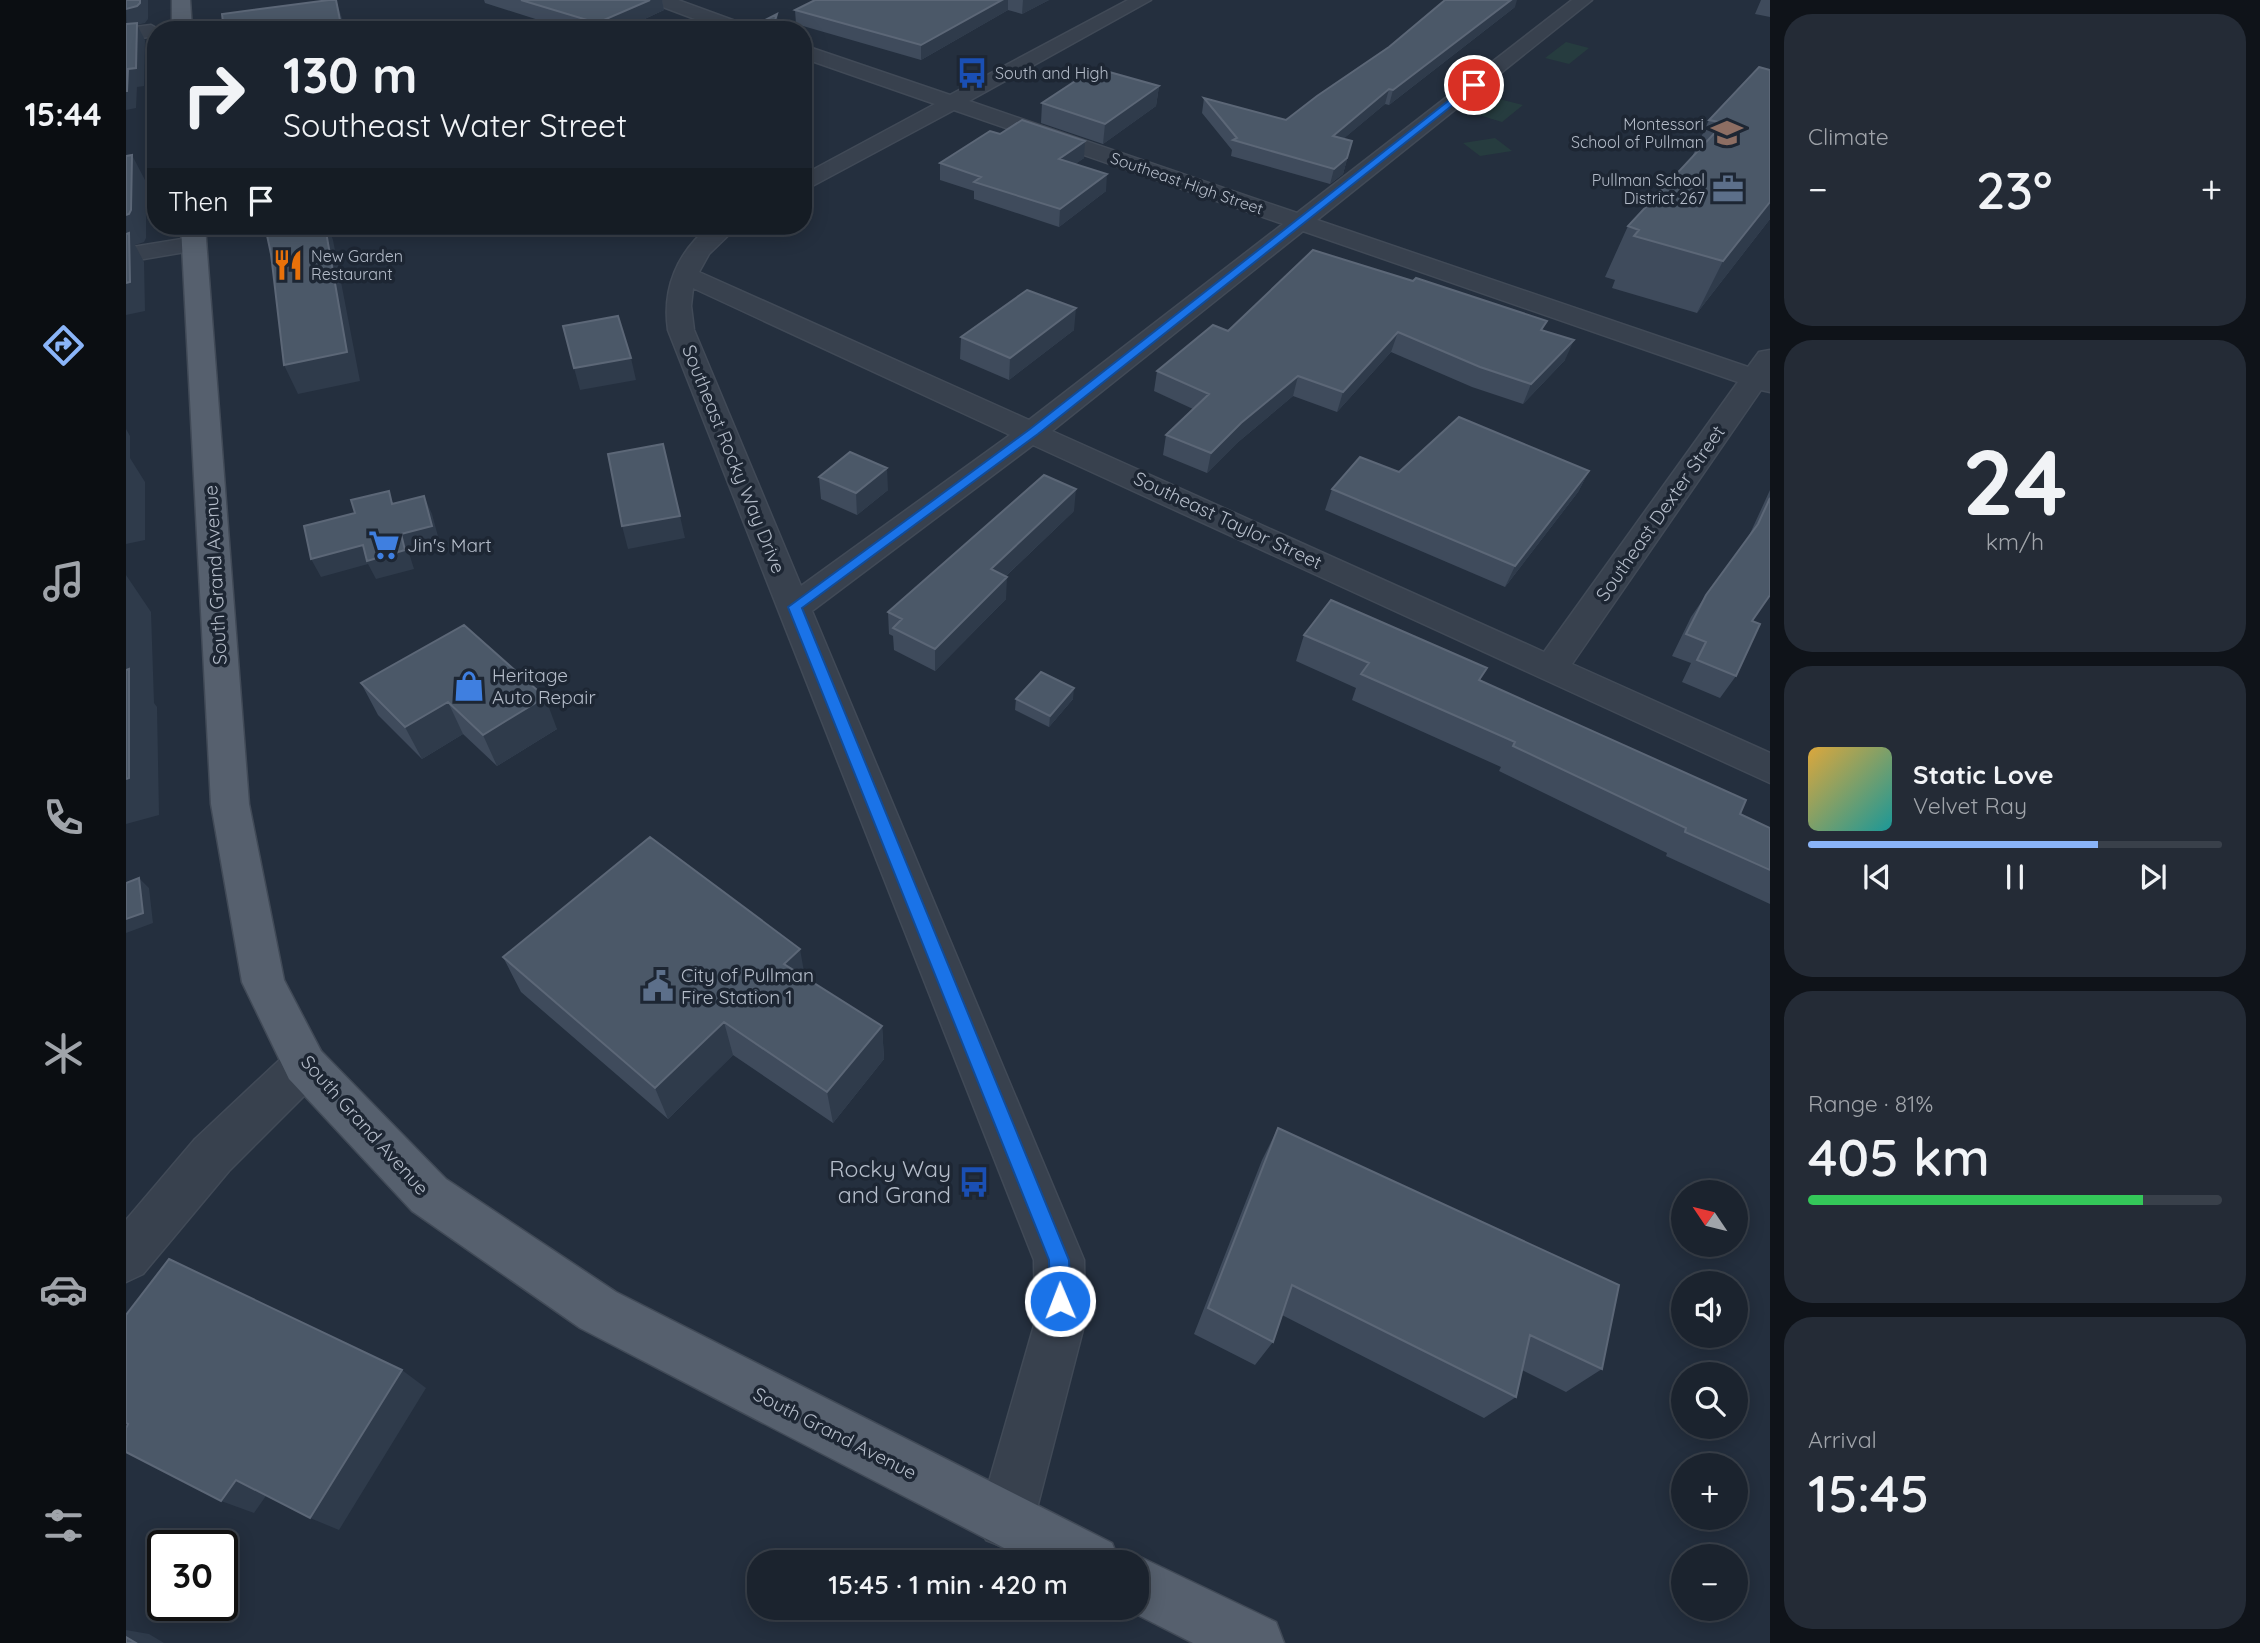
<!DOCTYPE html>
<meta charset="utf-8">
<style>
:root{--surface:#1b232e;--page:#242b36;--text:#f1f3f6;--muted:#a0a4aa;--line:#39404a;--accent:#8ab4f8}
body{margin:0;font-family:Quicksand,sans-serif;background:var(--page);color:var(--text);height:100vh;display:flex;flex-direction:column;font-size:26px;white-space:nowrap}
*{box-sizing:border-box;margin:0}
p{font-size:23px;color:var(--muted)}
.icon{flex:none;width:38px;height:38px;fill:none;stroke:currentColor;stroke-width:2;stroke-linecap:round;stroke-linejoin:round}
.map{position:relative;flex:1;overflow:hidden}
.sheet{display:flex;flex-direction:column;gap:14px;padding:14px;background:#0f1319;width:490px}
.sheet>*{flex:none}
.banner{position:absolute;left:21px;top:21px;width:665px;height:214px;border-radius:28px;box-shadow:0 4px 18px #0003,0 0 0 2px var(--line);background:#1b232e;color:var(--text);overflow:hidden}
.needle{width:46px;rotate:305deg}
.buttons{position:absolute;left:1545px;top:1180px;display:grid;gap:14px}
.buttons a{display:grid;place-items:center;width:77px;height:77px;border-radius:50%;background:var(--surface);box-shadow:0 4px 18px #0003,0 0 0 2px var(--line);font-size:35px}
.speed{position:absolute;left:21px;top:1530px;display:flex;gap:14px;font-size:35px;font-weight:700;text-align:center}
.speed>*{display:grid;place-content:center;width:91px;height:91px;border-radius:50%;background:var(--surface);box-shadow:0 4px 18px #0003,0 0 0 2px var(--line);line-height:1}
.speed .limit{border:4px solid #111;border-radius:10px;background:#fff;color:#111}
.pin{position:absolute;display:grid;place-items:center;width:60px;height:60px;color:#fff;margin:-30px;border:4px solid #fff;border-radius:50%;box-shadow:0 2px 7px #0007}
.me{position:absolute;width:77px;margin:-38px;rotate:359deg;stroke-linejoin:round;filter:drop-shadow(0 0 5px #0008)}
.turn{display:flex;align-items:center;gap:24px;height:147px;padding:0 21px;font-size:32px}
.turn .icon{width:91px;height:91px;stroke-width:2.5}
.turn b{display:block;font-size:49px;line-height:60px}
.then{display:flex;align-items:center;height:66px;padding:0 21px;background:#0003;gap:14px;font-size:26px}
.big{font-size:52px;font-weight:600;line-height:1.1}
.sheet .card{flex:1;display:flex;flex-direction:column;justify-content:center;gap:10px;min-width:0;padding:0 24px;border-radius:28px;background:var(--page)}
.sheet .dial{align-items:center;gap:0}
.dial b{font-size:91px;line-height:1}
.song{display:flex;align-items:center;gap:21px}
.cover{width:84px;height:84px;border-radius:10px;background:linear-gradient(135deg,hsl(40 70% 55%),hsl(180 70% 35%))}
.played{height:7px;border-radius:4px;background:linear-gradient(90deg,var(--accent) 70%,var(--line) 70%)}
.keys{display:flex;justify-content:space-around;direction:ltr}
.heat{display:flex;justify-content:space-between;align-items:center;font-size:38px;direction:ltr}
.charge{height:10px;border-radius:5px;background:linear-gradient(90deg,#34c759 81%,var(--line) 0)}
.trip{position:absolute;left:621px;top:1550px;width:402px;height:70px;border-radius:28px;background:var(--surface);box-shadow:0 4px 18px #0003,0 0 0 2px var(--line);font-weight:600;line-height:70px;text-align:center}
main{display:flex;flex:1;min-height:0}
.menu{display:flex;flex-direction:column;width:126px;justify-content:space-around;align-items:center;background:#0b0e12;color:var(--muted)}
.menu .icon{width:49px;height:49px}
.menu .current{color:var(--accent)}
.menu b{font-size:32px;color:var(--text)}
.map>svg:first-child{display:block}
</style>
<main>
<nav class="menu">
<b>15:44</b>
<svg class="icon current" aria-label="directions" viewBox="0 0 24 24"><path d="M12 3l9 9-9 9-9-9zM9 14v-3h6M13 9l2 2-2 2"/></svg>
<svg class="icon" aria-label="music" viewBox="0 0 24 24"><path d="M9 18V5l10-2v13"/><circle cx="6" cy="18" r="3"/><circle cx="16" cy="16" r="3"/></svg>
<svg class="icon" aria-label="phone" viewBox="0 0 24 24"><path d="M5 4h4l2 5-3 2q2 4 5 5l2-3 5 2v4C11 20 4 13 5 4z"/></svg>
<svg class="icon" aria-label="climate" viewBox="0 0 24 24"><path d="M12 3v18M4 7l16 10M4 17L20 7"/></svg>
<svg class="icon" aria-label="car" viewBox="0 0 24 24"><path d="M5 17H2v-5l4-1 3-4h7l3 4 3 1v5h-3M9 17h6M6 11h13"/><circle cx="7" cy="17" r="2"/><circle cx="17" cy="17" r="2"/></svg>
<svg class="icon" aria-label="filters" viewBox="0 0 24 24"><path d="M4 7h16M4 17h16"/><circle cx="9" cy="7" r="2"/><circle cx="15" cy="17" r="2"/></svg>
</nav>
<div class="map">
<svg width="1644" height="1643" viewBox="0 0 1644 1643">
<rect width="100%" height="100%" fill="#242f3e"/>
<path fill="#263c3f" d="M1440 42 1463 48 1443 64 1419 58Z
M1373 99 1397 105 1376 122 1353 115Z
M1369 138 1386 151 1354 156 1337 143Z"/>
<g fill="none" stroke-linecap="round" stroke-linejoin="round">
<defs>
<path id="minor" d="M526 0H552L623 26 625 30H598L529 4Z
M1002 0H1025L843 101 1171 213 1446 0H1466L1191 220 1622 367 1633 352 1644 350V392L1635 390 1446 664 1644 753V783L907 445 686 611 958 1260 959 1322 908 1520 900 1540 880 1548 860 1540 852 1520 909 1322 908 1260 542 330C536 289 551 252 584 226H612L583 254 573 272 903 420 1157 224 828 110 677 191V175L809 104 677 58V45L824 95ZM1177 231 1612 382 1418 652 926 431ZM567 288 884 435 675 586 568 330 565 306Z
M25 25 34 30H30V36L0 40V28Z
M68 237 77 239 80 244 77 249 0 262V248Z
M179 1045 195 1051 201 1065 195 1079 103 1171 17 1274 0 1282V1220L69 1139 163 1051Z"/>
<path id="primary" d="M46 0H64L66 30H46Z
M55 226H79L123 804 158 980 195 1051 320 1179 490 1292 986 1543 994 1563H907L454 1328 286 1211 163 1079 116 982 85 804Z
M1012 1556 1150 1622 1158 1643H1067L998 1608H1012V1563H997Z"/>
</defs>
<use href="#minor" stroke="#414a57" stroke-width="3"/>
<use href="#primary" stroke="#414a57" stroke-width="3"/>
<use href="#minor" fill="#38414e" fill-rule="evenodd"/>
<use href="#primary" fill="#56606e" fill-rule="evenodd"/>
</g>
<path fill="#3f4b5c" d="M358 0H536L538 10 495 30H444L359 3Z
M689 0H923L896 14 882 10 795 60 670 24 669 10Z
M1635 0H1644V17L1629 14Z
M1389 7 1263 105 1259 104 1217 139 1226 141 1217 174 1204 184 1105 156 1106 150 1076 113 1078 98 1160 120 1263 47Z
M1644 70V219L1571 313 1486 288 1489 280 1479 277 1502 226 1566 157 1583 120Z
M1033 86 1030 106 977 144 915 123 916 103Z
M958 158 949 164 980 191 933 227 848 199V191L814 180V163Z
M948 330 883 380 834 359 835 337Z
M1417 330 1439 360 1397 404 1346 387 1265 352 1211 412 1167 396 1111 443 1081 473 1037 455 1040 435 1067 409 1028 391 1031 371 1102 331Z
M1463 471 1452 492 1379 587 1199 510 1206 489Z
M693 477 762 490 731 515 695 499Z
M1644 490V595L1626 621 1610 676 1594 698 1556 682 1565 663 1546 656 1565 617 1580 595 1622 538Z
M948 511 880 576V599L809 671 768 650 767 636 763 634 762 612Z
M338 625 431 729 371 766 337 734 296 759 252 715 235 683Z
M1178 635 1355 680 1614 814 1644 828V904L1540 856 1541 853 1373 771 1375 767 1226 700 1230 688 1170 661Z
M890 699H947L923 727 889 710Z
M377 957 679 977 756 1026 758 1059 707 1123 607 1055 542 1119 395 992Z
M1152 1128 1476 1369 1440 1392 1396 1370 1390 1397 1358 1418 1156 1315 1147 1342 1129 1365 1068 1334 1136 1160Z"/>
<path fill="#2f3b4b" d="M14 0H22V19L19 23 11 25 19 40 18 86 11 87 10 108 0 110V91L2 69 0 9Z
M210 0 218 24 219 30H216Z
M524 0H536L538 10 495 30H472L471 23Z
M876 0H882V10L795 60V45Z
M897 0H923L896 14Z
M1385 0H1391L1389 7 1263 105 1267 90Z
M651 14 653 30H646Z
M1033 86 1030 106 977 144 979 124Z
M1263 89 1259 104 1203 151 1207 136Z
M959 141 958 158 932 176 933 159Z
M1226 141 1217 174 1204 184 1208 169Z
M6 155 20 182V238L18 242 9 245 18 262 19 311 0 315V215Z
M981 174 980 191 933 227 934 209Z
M1644 202V219L1571 313 1597 261Z
M199 226H202L207 240 234 381 172 394 158 365Z
M950 308 948 330 883 380 884 358Z
M1272 332 1265 352 1211 412 1217 392Z
M1448 340 1439 360 1397 404 1405 384Z
M505 358 510 380 454 390 448 368Z
M1172 376 1167 396 1111 443 1081 473 1085 453 1115 423Z
M0 429 4 436V458L19 482V540L0 544Z
M761 468 762 490 731 515 730 493Z
M1463 471 1452 492 1379 587 1389 566Z
M950 489 948 511 864 591 865 569Z
M298 496 306 514 314 544 283 553 288 569 250 579 242 564 195 577 185 559 275 534Z
M554 516 559 538 502 549 496 526Z
M0 575 25 612 28 703 31 707 33 815 0 824Z
M881 577 880 599 809 671V649Z
M948 688 947 699 923 727 924 716Z
M419 697 431 729 371 766 357 735Z
M322 702 337 734 296 759 279 727Z
M13 878 23 888 27 923 0 933V919Z
M674 949 680 983 658 964Z
M598 1022 607 1055 542 1119 529 1088Z
M756 1026 758 1059 707 1123 701 1092Z
M276 1370 300 1388 213 1530 184 1518Z
M110 1480 142 1493 128 1513 95 1501Z
M0 1630 23 1634 38 1643H10L0 1637Z"/>
<path fill="#4b5868" stroke="#5c6777" stroke-width="2" d="M0 0H14V3L11 6 0 9Z
M203 0H210L216 30H98L96 14Z
M395 0H524L471 23Z
M689 0H876L795 45 669 10Z
M1319 0H1385L1267 90 1263 89 1207 136 1226 141 1221 158 1208 169 1107 140 1111 138 1078 98 1160 120 1191 96 1263 47Z
M651 14 646 30H619Z
M11 23 10 68 2 69 1 91H0V24Z
M1633 67 1644 70V202L1597 261 1508 236 1513 230 1502 226 1598 123 1583 120Z
M969 68 1033 86 979 124 916 103Z
M896 120 959 141 933 159 981 174 934 209 848 182 855 177 814 163 864 131 874 134Z
M6 155 5 210 3 214 0 215V156Z
M139 226H199L221 352 158 365 145 254Z
M3 233 4 282 0 283V234Z
M1187 250 1287 281 1290 278 1421 321 1415 330 1448 340 1405 384 1354 367 1272 332 1217 392 1172 376 1115 423 1085 453 1040 435 1083 394 1031 371 1087 325 1102 331Z
M901 290 950 308 884 358 835 337Z
M492 316 505 358 448 368 437 326Z
M1333 417 1463 471 1389 566 1206 489 1234 457 1273 472Z
M537 444 554 516 496 526 482 454Z
M724 452 761 468 730 493 693 477Z
M918 475 950 489 865 569 881 577 809 649 767 628 776 619 762 612Z
M263 491 266 504 298 496 306 526 275 534 279 550 241 561 237 545 185 559 178 526 229 513 225 500Z
M1644 498V595L1626 621 1634 624 1610 676 1571 660 1580 642 1560 634 1580 595 1632 524Z
M1205 600 1361 668 1353 680 1620 800 1614 814 1644 828V870L1559 832 1560 828 1387 746 1389 742 1235 674 1243 663 1178 635Z
M338 625 419 697 357 735 322 702 279 727 235 683Z
M3 669V778L0 779V670Z
M915 672 948 688 924 716 890 699Z
M524 837 674 949 658 964 756 1026 701 1092 598 1022 529 1088 377 957Z
M13 878 17 913 0 919V883Z
M1152 1128 1493 1285 1476 1369 1404 1335 1390 1397 1166 1285 1147 1342 1082 1308Z
M43 1259 276 1370 184 1518 110 1480 95 1501 0 1452V1428L2 1424 0 1423V1315Z
M0 1637 10 1643H0Z"/>
<path fill="#1a73e8" stroke="#114b97" stroke-width="2" d="M1345 83 1352 85 912 434 676 608 943 1260 945 1301 942 1309 934 1312 927 1309 924 1301 923 1260 662 607 904 429Z"/>
<defs>
<symbol id="bus-bare" viewBox="-9 -9 18 18"><path d="M-5-6H5V4H4V6H2V4H-2V6H-4V4H-5ZM-3.5-4V0h7V-4ZM-3.5 1.2v1.5H-2V1.2ZM2 1.2v1.5H3.5V1.2Z" fill="#1a4fb4" stroke="#1d2633" stroke-width="2.5" paint-order="stroke"/></symbol>
<symbol id="school-bare" viewBox="-9 -9 18 18"><path d="M0-5L7-2L0 1L-7-2ZM-4 1L0 2.5L4 1V4Q0 6-4 4Z" fill="#8d6e63" stroke="#1d2633" stroke-width="2.5" paint-order="stroke"/></symbol>
<symbol id="office-bare" viewBox="-9 -9 18 18"><path d="M-6-3h4V-5.5h4V-3h4V5H-6ZM-1-4.5V-3h2v-1.5ZM-6 0V1H6V0Z" fill="#5c6f8a" stroke="#1d2633" stroke-width="2.5" paint-order="stroke"/></symbol>
<symbol id="restaurant-bare" viewBox="-9 -9 18 18"><path d="M-5-6h1v4h1v-4h1v4h1v-4h1v5L-1.5 .5V6h-2V.5L-5-1ZM5-6V6H3V1.5H1.5Q1.5-4 5-6Z" fill="#e8710a" stroke="#1d2633" stroke-width="2.5" paint-order="stroke"/></symbol>
<symbol id="supermarket-bare" viewBox="-9 -9 18 18"><path d="M-6-5.5h2.5l.6 2H6L4.5 2H-2.5L-4.4-4H-6ZM-1.5 3.2a1.3 1.3 0 1 0 .1 0ZM3 3.2a1.3 1.3 0 1 0 .1 0Z" fill="#3f7fe0" stroke="#1d2633" stroke-width="2.5" paint-order="stroke"/></symbol>
<symbol id="shop-bare" viewBox="-9 -9 18 18"><path d="M-5-2.5h2.3a2.7 3.5 0 0 1 5.4 0H5L5.5 6h-11ZM-1.5-2.5h3a1.5 2.3 0 0 0-3 0Z" fill="#3f7fe0" stroke="#1d2633" stroke-width="2.5" paint-order="stroke"/></symbol>
<symbol id="civic-bare" viewBox="-9 -9 18 18"><path d="M-.6-6.5H3V-4.5H.6V-3L4-1V1h2V6H-6V1h2V-1L-.6-3ZM-1.2 2.5V6h2.4V2.5Z" fill="#5c6f8a" stroke="#1d2633" stroke-width="2.5" paint-order="stroke"/></symbol>
</defs>
<g fill-rule="evenodd">
<use href="#bus-bare" x="824" y="51" width="44" height="44"/>
<use href="#school-bare" x="1579" y="111" width="44" height="44"/>
<use href="#office-bare" x="1580" y="167" width="44" height="44"/>
<use href="#restaurant-bare" x="140" y="243" width="44" height="44"/>
<use href="#supermarket-bare" x="236" y="523" width="44" height="44"/>
<use href="#shop-bare" x="321" y="664" width="44" height="44"/>
<use href="#civic-bare" x="510" y="964" width="44" height="44"/>
<use href="#bus-bare" x="826" y="1160" width="44" height="44"/>
</g>
<g text-anchor="middle" stroke-width="7" stroke-linejoin="round" paint-order="stroke">
<g font-size="16" fill="#b4bcc9" stroke="#1d2633" text-anchor="start">
<text x="869" y="79">South and High</text>
<text x="1578" y="130" text-anchor="end">Montessori<tspan x="1578" dy="18">School of Pullman</tspan></text>
<text x="1579" y="186" text-anchor="end">Pullman School<tspan x="1579" dy="18">District 267</tspan></text>
<text x="185" y="262">New Garden<tspan x="185" dy="18">Restaurant</tspan></text>
</g>
<g font-size="16" fill="#b4bcc9" stroke="#1d2633">
<text transform="translate(1061 183) rotate(19)" y="6">Southeast High Street</text>
</g>
<g font-size="19" fill="#b4bcc9" stroke="#1d2633">
<text transform="translate(608 459) rotate(68)" y="7">Southeast Rocky Way Drive</text>
<text transform="translate(1534 513) rotate(-55)" y="7">Southeast Dexter Street</text>
<text transform="translate(1102 520) rotate(25)" y="7">Southeast Taylor Street</text>
<text transform="translate(89 575) rotate(-93)" y="7">South Grand Avenue</text>
<text transform="translate(239 1125) rotate(48)" y="7">South Grand Avenue</text>
<text transform="translate(709 1433) rotate(27)" y="7">South Grand Avenue</text>
</g>
<g font-size="19" fill="#b4bcc9" stroke="#1d2633" text-anchor="start">
<text x="281" y="552">Jin's Mart</text>
<text x="366" y="682">Heritage<tspan x="366" dy="22">Auto Repair</tspan></text>
<text x="555" y="982">City of Pullman<tspan x="555" dy="22">Fire Station 1</tspan></text>
</g>
<g font-size="23" fill="#b4bcc9" stroke="#1d2633" text-anchor="end">
<text x="825" y="1177">Rocky Way<tspan x="825" dy="26">and Grand</tspan></text>
</g>
</g>
</svg>
<div class="buttons">
<a><svg class="needle" viewBox="-14 -14 28 28"><path d="M0-13l5 13h-10z" fill="#e53935"/><path d="M0 13l5-13h-10z" fill="#a0a4aa"/></svg></a>
<a><svg class="icon" aria-label="sound" viewBox="0 0 24 24"><path d="M4 9h4l5-4v14l-5-4H4zM17 9q2 3 0 6"/></svg></a>
<a><svg class="icon" aria-label="search" viewBox="0 0 24 24"><circle cx="10" cy="10" r="6"/><path d="M15 15l6 6"/></svg></a>
<a>+</a>
<a>−</a>
</div>
<div class="speed"><div class="limit">30</div></div>
<div class="pin" style="left:1348px;top:85px;background:#d93025"><svg class="icon" aria-label="arrive" viewBox="0 0 24 24"><path d="M6 21V4h12l-3 4 3 4H6"/></svg></div>
<svg class="me" style="left:934px;top:1301px" viewBox="-20 -20 40 40"><circle r="17" fill="#1a73e8" stroke="#fff" stroke-width="3"/><path d="M0-11L8 9 0 5-8 9z" fill="#fff"/></svg>
<div class="trip">15:45 · 1 min · 420 m</div>
<div class="banner">
<div class="turn"><svg class="icon" aria-label="right" viewBox="0 0 24 24"><path d="M7 20v-9h11M14 6l5 5-5 5"/></svg><div><b>130 m</b>Southeast Water Street</div></div>
<div class="then">Then<svg class="icon" aria-label="arrive" viewBox="0 0 24 24"><path d="M6 21V4h12l-3 4 3 4H6"/></svg></div>
</div>
</div>
<section class="sheet">
<div class="card"><p>Climate</p>
<div class="heat"><a>−</a><b class="big">23°</b><a>+</a></div>
</div>
<div class="card dial"><b>24</b><p>km/h</p></div>
<div class="card">
<div class="song"><i class="cover"></i><div><b>Static Love</b><p>Velvet Ray</p></div></div>
<div class="played"></div>
<div class="keys"><svg class="icon" aria-label="previous" viewBox="0 0 24 24"><path d="M18 5L8 12l10 7zM5 5v14"/></svg><svg class="icon" aria-label="pause" viewBox="0 0 24 24"><path d="M8 5v14M16 5v14"/></svg><svg class="icon" aria-label="next" viewBox="0 0 24 24"><path d="M6 5l10 7-10 7zM19 5v14"/></svg></div>
</div>
<div class="card"><p>Range · 81%</p><b class="big">405 km</b><div class="charge"></div></div>
<div class="card"><p>Arrival</p><b class="big">15:45</b></div>
</section>
</main>
